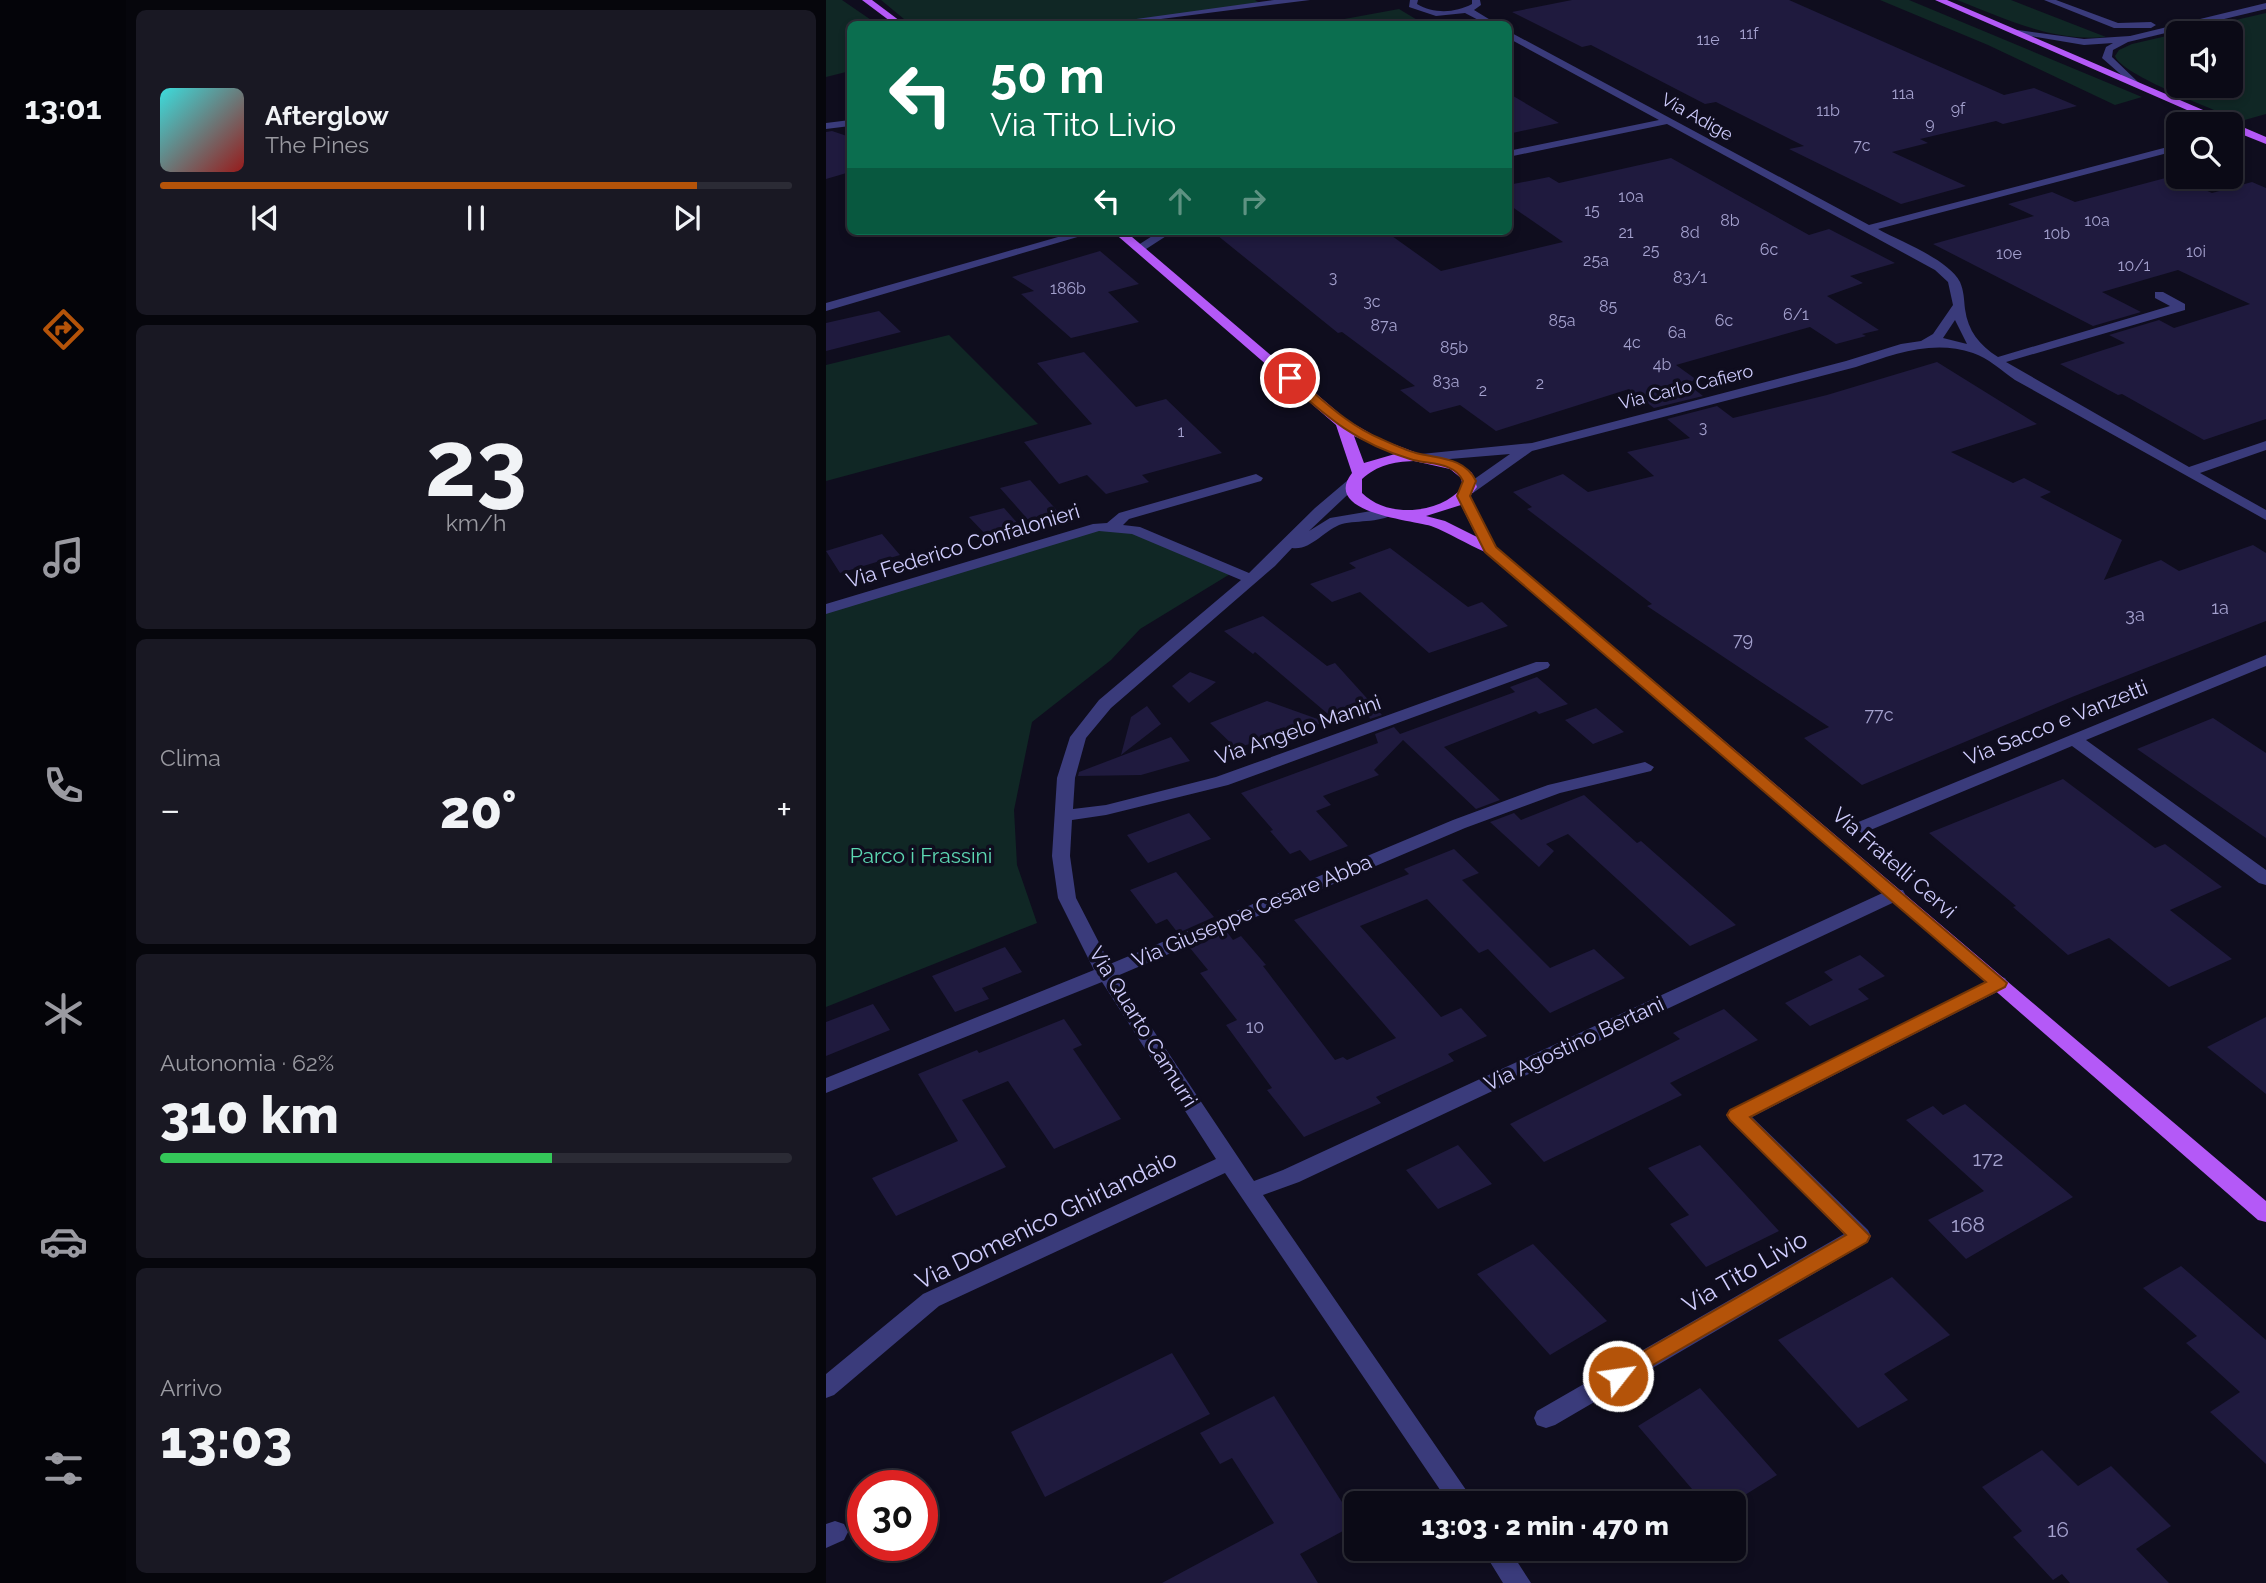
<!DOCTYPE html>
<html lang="it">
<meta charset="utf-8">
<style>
:root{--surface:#0b0a16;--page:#191823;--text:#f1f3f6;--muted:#9a9aa1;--line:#2b2b35;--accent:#b45309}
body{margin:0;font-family:Raleway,sans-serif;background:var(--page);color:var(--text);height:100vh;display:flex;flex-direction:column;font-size:26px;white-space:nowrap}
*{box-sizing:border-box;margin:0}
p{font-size:23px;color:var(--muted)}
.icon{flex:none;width:38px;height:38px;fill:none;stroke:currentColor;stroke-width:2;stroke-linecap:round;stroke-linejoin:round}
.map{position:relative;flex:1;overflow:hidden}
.details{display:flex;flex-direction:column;gap:10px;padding:10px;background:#06060c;width:700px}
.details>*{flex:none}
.banner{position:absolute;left:21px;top:21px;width:665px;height:214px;border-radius:10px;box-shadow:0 4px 10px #0003,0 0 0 2px var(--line);background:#0b6e4f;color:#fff;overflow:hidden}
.controls{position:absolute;left:1340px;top:21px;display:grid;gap:14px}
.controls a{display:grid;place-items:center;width:77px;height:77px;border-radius:10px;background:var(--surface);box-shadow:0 4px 10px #0003,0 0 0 2px var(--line);font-size:35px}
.speed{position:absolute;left:21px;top:1470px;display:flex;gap:14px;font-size:35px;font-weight:700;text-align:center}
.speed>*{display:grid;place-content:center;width:91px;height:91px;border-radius:50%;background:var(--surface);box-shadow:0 4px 10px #0003,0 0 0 2px var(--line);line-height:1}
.speed .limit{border:10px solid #d22;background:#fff;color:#111}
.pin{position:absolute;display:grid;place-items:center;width:60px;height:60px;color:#fff;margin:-30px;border:4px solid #fff;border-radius:50%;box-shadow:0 2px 7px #0007}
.me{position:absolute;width:77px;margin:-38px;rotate:60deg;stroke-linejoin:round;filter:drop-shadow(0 0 5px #0008)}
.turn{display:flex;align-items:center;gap:24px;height:147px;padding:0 28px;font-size:32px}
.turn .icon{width:91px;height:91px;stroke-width:2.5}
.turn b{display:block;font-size:49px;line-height:60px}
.lanes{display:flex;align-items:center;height:66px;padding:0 28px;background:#0003;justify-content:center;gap:35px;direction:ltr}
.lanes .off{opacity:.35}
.big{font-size:52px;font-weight:800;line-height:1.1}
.details .tile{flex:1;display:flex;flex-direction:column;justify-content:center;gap:10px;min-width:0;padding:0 24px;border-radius:10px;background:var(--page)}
.details .dial{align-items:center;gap:0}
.dial b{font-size:91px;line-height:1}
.song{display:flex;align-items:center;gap:21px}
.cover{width:84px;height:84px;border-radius:10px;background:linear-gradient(135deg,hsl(180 70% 55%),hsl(0 70% 35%))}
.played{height:7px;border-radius:4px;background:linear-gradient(90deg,var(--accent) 85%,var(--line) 85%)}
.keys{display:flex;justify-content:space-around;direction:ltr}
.heat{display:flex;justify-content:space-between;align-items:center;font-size:38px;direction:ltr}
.charge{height:10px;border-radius:5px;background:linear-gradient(90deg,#34c759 62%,var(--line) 0)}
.trip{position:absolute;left:518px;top:1491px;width:402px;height:70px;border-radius:10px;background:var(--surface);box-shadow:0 4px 10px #0003,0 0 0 2px var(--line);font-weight:800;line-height:70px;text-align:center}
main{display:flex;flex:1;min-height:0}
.menu{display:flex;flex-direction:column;width:126px;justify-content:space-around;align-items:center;background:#040409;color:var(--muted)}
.menu .icon{width:49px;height:49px}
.menu .current{color:var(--accent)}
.menu b{font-size:32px;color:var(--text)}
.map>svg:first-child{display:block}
</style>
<main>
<nav class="menu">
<b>13:01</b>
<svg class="icon current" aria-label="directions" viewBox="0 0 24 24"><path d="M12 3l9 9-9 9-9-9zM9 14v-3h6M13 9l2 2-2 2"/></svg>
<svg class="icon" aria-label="music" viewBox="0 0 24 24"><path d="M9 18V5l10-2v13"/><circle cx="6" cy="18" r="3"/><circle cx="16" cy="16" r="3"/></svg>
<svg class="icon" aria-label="phone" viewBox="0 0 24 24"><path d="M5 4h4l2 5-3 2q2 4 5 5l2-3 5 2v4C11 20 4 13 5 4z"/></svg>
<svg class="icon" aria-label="climate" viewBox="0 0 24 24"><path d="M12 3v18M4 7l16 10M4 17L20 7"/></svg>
<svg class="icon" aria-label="car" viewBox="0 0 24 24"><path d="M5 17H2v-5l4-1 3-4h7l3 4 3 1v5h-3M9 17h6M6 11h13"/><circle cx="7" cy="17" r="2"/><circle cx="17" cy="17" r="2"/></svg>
<svg class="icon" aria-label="filters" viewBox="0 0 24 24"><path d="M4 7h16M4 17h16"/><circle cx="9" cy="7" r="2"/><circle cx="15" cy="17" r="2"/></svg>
</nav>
<section class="details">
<div class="tile">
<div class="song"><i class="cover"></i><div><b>Afterglow</b><p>The Pines</p></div></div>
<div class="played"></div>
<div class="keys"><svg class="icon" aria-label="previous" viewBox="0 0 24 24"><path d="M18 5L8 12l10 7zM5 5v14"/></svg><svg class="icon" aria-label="pause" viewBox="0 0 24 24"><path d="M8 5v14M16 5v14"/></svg><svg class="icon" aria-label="next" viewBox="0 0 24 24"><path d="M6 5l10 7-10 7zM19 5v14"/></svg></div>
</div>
<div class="tile dial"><b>23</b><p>km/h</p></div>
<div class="tile"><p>Clima</p>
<div class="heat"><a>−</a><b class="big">20°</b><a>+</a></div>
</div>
<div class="tile"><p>Autonomia · 62%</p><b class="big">310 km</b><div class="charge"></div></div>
<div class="tile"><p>Arrivo</p><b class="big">13:03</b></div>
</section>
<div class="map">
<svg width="1440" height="1583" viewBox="0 0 1440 1583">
<rect width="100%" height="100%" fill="#0f0d1e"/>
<path fill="#102725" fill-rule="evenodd" d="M0 0H16L51 24H24V71L0 77Z
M55 0H429L435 4 279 24H84Z
M1054 0H1083L1316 97 1289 105 1162 45Z
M1131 0H1185L1280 37C1226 42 1180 19 1131 0Z
M573 9 598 24H506L502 22Z
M1440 13V114L1415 121C1392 111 1295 75 1289 56L1293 50 1306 44ZM1353 33H1405V86H1353Z
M123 335 212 424 0 481V365Z
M286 526 409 571 314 629 285 660 206 722 188 810 191 865 211 923 0 1007V609Z"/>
<path fill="#1f1a3e" d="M746 0H963L1178 95 1208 88 1251 106 1177 124 1170 121 1094 139 1102 143 1066 152 1140 186 1075 204 963 149 978 146 890 102 879 104 765 45 756 47 686 12Z
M682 93 733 123 682 134Z
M6 131 24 137V172L0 179V132Z
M845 158 983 235 1003 229 1069 263 1024 276 1037 283 1001 296 1053 330 1036 334 1040 336 1010 344 984 327 850 365 871 380 860 383 877 396 828 408 803 389 670 431 634 405 604 413 574 390 589 386 516 332 512 333 386 231H559L615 271 737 242 682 204V185L723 177 733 183Z
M1347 176 1386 193 1426 182 1440 188V419L1378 440 1296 394 1292 395 1234 364 1299 343 1283 335 1333 320 1348 328 1424 304 1352 270 1276 292 1315 312 1267 326 1107 244 1208 216 1182 204 1226 192 1249 202Z
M274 251 313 284 282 292 313 322 245 338 195 294 208 291 186 277Z
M53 311 75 332 0 351V323Z
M258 352 310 407 340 399 396 453 316 475 323 482 280 494 261 475 233 484 198 442 266 424 211 363Z
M1111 362 1211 424 1125 452 1187 483 1198 478 1225 492 1214 497 1296 540 1278 580 1335 560 1353 571 1427 545 1440 553V621L1246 697 1036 785 978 738 1003 727 821 606 826 604 701 509 706 507 687 492 737 474 762 492 828 476 801 452 864 438 841 419 891 406 907 418 1001 395Z
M204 480 234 514 205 523 174 488Z
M178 508 195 527 162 537 143 517Z
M56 534 74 555 14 573 0 551Z
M564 548 642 607 656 602 682 626 603 653 534 592 506 602 484 584 530 568 523 563Z
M437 616 501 666 509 663 556 715 544 719 541 711 509 720 429 652 427 654 398 631Z
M364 672 390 682 363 703 346 686Z
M711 677 742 704 713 714 710 711 618 747 674 800 650 809 577 740 548 770 553 775 497 796 505 805 490 811 522 846 484 861 474 850 464 854 444 831 447 830 415 793 552 743 549 734 568 727 574 734 689 692 684 687Z
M441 701 500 722 410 748 384 723Z
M321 706 335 724 295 755 305 717Z
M770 708 798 732 767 744 739 720Z
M1387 718 1440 753V838L1311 749Z
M345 737 364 761 315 775 252 776 253 772Z
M1237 779 1329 848 1339 844 1396 887 1344 910 1406 959 1343 987 1283 938 1242 955 1187 907 1190 906 1103 833Z
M758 795 811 843 815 841 910 925 864 946 742 834 720 844 728 851 713 867 664 822 688 813 695 820Z
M363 813 385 839 322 863 301 835Z
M628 849 653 873 636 880 724 968 768 949 799 978 724 1013 662 949 653 953 601 899 534 926 615 1017 635 1008 661 1036 622 1054 628 1061 550 1097 555 1103 478 1137 441 1090 446 1088 400 1025 411 1020 374 973 382 970 364 948 401 932 407 940 415 936 440 965 437 966 509 1060 517 1057 521 1060 570 1038 468 920 583 874 578 869Z
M350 872 388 917 352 933 341 919 330 924 304 890Z
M179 947 196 972 156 988 163 999 129 1012 106 976Z
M1034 955 1059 976 1032 989 1043 999 984 1026 959 1003 1007 980 998 972Z
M47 1004 64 1030 0 1056V1022Z
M898 1009 932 1040 844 1083 856 1095 718 1162 684 1124 854 1039 847 1033Z
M1440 1017V1094L1381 1047Z
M238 1019 256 1045 247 1049 295 1119 228 1149 182 1081 136 1100 180 1167 70 1216 46 1178 132 1141 92 1074 151 1050 153 1053Z
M1139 1104 1247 1197 1140 1259 1102 1220 1158 1191 1080 1120 1107 1106 1117 1115Z
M632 1145 666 1184 612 1209 580 1170Z
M874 1145 953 1231 880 1267 844 1224 863 1215 822 1168Z
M707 1244 781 1321 724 1355 651 1274Z
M1355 1266 1440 1340V1464L1384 1412 1414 1392 1360 1343 1371 1336 1317 1288Z
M1066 1277 1124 1335 1058 1374 1082 1400 1032 1428 952 1340Z
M346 1353 384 1414 219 1497 185 1432Z
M874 1388 951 1475 906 1503H878L812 1426Z
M448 1396 530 1524 474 1554 492 1583H336L448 1523 406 1458 394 1464 374 1433Z
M1216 1450 1252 1486 1285 1466 1345 1526 1310 1549 1343 1583H1244L1236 1574 1227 1580 1187 1537 1196 1531 1156 1487Z"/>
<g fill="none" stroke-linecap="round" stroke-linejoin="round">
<path fill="#3a3b7b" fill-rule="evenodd" d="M448 0H484L296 24H274Z
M584 0H592L591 4C608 14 629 13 646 4V0H654L655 5 648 10 671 24H660L639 13 610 16 583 7Z
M1218 0H1230L1292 23 1325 22 1330 25 1325 28H1288Z
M1440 3V9L1302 42 1287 50 1286 57 1313 83 1308 86 1276 58 1280 47 1287 43 1258 45 1187 33 1192 30 1258 39 1304 36Z
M682 31 1043 225 1353 144V150L1052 229C1075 242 1122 259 1134 282 1138 291 1138 300 1139 309 1142 331 1153 345 1172 357L1344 306 1329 298V292H1337L1359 304V310L1180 362 1363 467 1440 441V450L1374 473 1440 510V520L1189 380C1176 371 1162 358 1147 353 1107 339 1068 354 1030 367L706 451 647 493H637V487L684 454 600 461 593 457 595 454 706 443 1020 361 1075 344 1095 341 1107 334 1127 305 1122 282 1109 270 841 124 682 157V151L833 120 682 38ZM1129 320 1141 344 1117 338Z
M24 120V126L0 129V123Z
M1418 129 1423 132 1422 134 1405 138V132Z
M253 231H272L0 311V303Z
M334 231H348L317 251H309V247Z
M430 474 437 478 435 481 303 519 297 525 314 527 423 573 489 508 522 480H532L534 483 483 531 504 518 563 508 570 512C558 523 532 520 516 524 499 529 485 551 466 548L449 566 285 708 260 738 249 778 247 809 280 805 390 777 710 662H722L724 665 722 668 402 785 280 815 246 820 244 856 250 898 284 964 627 820 722 785 819 762 828 767 825 771 734 793 639 828 291 976 428 1181 457 1170 1063 890H1077L1079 894 1077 898 473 1182 437 1195 649 1503H623L399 1173 113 1306 8 1395 0 1398V1374L97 1294 390 1159 276 982 0 1093V1078L268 970 232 898 226 856 231 778 244 737 273 700 415 580 306 534 273 531 0 614V604L267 524 281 523 293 513Z
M1440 655V666L1260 740 1440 870V885L1433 883 1246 746 1042 831 1036 833 1027 827 1030 823Z
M1172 976 1179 978 1182 983 1179 988 926 1117 1042 1230 1045 1236 1042 1242 729 1425 720 1428 711 1425 708 1418 711 1411 1018 1234 904 1120 900 1115 904 1110Z
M9 1521 18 1524 22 1532 18 1540 0 1548V1524Z
M656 1549H683L705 1583H677Z"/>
<path fill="#b459f7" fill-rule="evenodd" d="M36 0H46L78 24H68Z
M1109 0H1121L1405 122 1440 137V144L1405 130V124H1393Z
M286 231H299L521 420 554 439 591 453 634 464 646 473 651 487 644 496 670 547 1440 1201V1222L1432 1220 1063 898 659 552C640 544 624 533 605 526 586 520 495 513 526 473L510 425ZM528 436 569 454 538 463ZM588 461 624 469 635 478 637 487C614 514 562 519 536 493V479C552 465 566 462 588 461ZM635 505 651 537 619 521 600 516Z"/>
</g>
<path fill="#b45309" stroke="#753606" stroke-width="2" d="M460 376H468C496 399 521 425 555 439 566 444 579 450 590 453 613 459 638 457 650 481L644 496 670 547 1181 983 1179 987 924 1117 1044 1236 1041 1242 792 1385 785 1382 781 1376 785 1370 1020 1235 904 1120 901 1115 904 1110 1160 982 659 552 631 496 637 481C628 461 602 465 584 459 530 443 501 417 460 381Z"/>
<g text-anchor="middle" stroke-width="7" stroke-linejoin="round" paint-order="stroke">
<g font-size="16" fill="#a3a0cd">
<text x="923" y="39">11f</text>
<text x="882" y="45">11e</text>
<text x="1077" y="99">11a</text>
<text x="1132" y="114">9f</text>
<text x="1002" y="116">11b</text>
<text x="1104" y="129">9</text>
<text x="1036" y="151">7c</text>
<text x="805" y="202">10a</text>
<text x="766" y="216">15</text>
<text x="904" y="226">8b</text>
<text x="1271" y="226">10a</text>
<text x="800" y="238">21</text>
<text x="864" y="238">8d</text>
<text x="1231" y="239">10b</text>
<text x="943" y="255">6c</text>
<text x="825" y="256">25</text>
<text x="1370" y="257">10i</text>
<text x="1183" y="259">10e</text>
<text x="770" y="266">25a</text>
<text x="1308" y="271">10/1</text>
<text x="507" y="283">3</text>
<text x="864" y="283">83/1</text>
<text x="242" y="294">186b</text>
<text x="546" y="307">3c</text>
<text x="782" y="312">85</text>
<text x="970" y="320">6/1</text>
<text x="736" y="326">85a</text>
<text x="898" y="326">6c</text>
<text x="558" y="331">87a</text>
<text x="851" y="338">6a</text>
<text x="806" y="348">4c</text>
<text x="628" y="353">85b</text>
<text x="836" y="370">4b</text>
<text x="620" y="387">83a</text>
<text x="714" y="389">2</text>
<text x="657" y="396">2</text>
<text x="877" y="433">3</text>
<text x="355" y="437">1</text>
</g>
<g font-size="18" fill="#cfccfd" stroke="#0f0d1e">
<text transform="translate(871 117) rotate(29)" y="6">Via Adige</text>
<text transform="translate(860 387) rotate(-14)" y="6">Via Carlo Cafiero</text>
</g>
<g font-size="18" fill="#a3a0cd">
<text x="1394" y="614">1a</text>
<text x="1309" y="621">3a</text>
<text x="917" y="646">79</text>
<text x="1053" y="721">77c</text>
<text x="429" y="1033">10</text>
</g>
<g font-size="21" fill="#cfccfd" stroke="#0f0d1e">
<text transform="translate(137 546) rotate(-17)" y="7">Via Federico Confalonieri</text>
<text transform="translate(1230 723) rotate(-22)" y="7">Via Sacco e Vanzetti</text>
<text transform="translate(472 730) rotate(-19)" y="7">Via Angelo Manini</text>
<text transform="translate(1068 863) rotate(41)" y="7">Via Fratelli Cervi</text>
<text transform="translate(426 911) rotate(-23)" y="7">Via Giuseppe Cesare Abba</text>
<text transform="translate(317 1027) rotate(58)" y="7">Via Quarto Camurri</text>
<text transform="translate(748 1044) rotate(-25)" y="7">Via Agostino Bertani</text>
</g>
<g font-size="21" fill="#5dd8b3" stroke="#0f0d1e">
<text x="95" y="863">Parco i Frassini</text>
</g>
<g font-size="21" fill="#a3a0cd">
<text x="1162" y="1166">172</text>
<text x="1142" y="1232">168</text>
<text x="1232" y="1537">16</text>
</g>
<g font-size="24" fill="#cfccfd" stroke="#0f0d1e">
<text transform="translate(220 1220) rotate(-26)" y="8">Via Domenico Ghirlandaio</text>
<text transform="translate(919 1272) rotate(-30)" y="8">Via Tito Livio</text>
</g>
</g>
</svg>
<div class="controls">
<a><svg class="icon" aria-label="sound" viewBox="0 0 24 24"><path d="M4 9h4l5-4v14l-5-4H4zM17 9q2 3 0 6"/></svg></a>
<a><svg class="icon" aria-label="search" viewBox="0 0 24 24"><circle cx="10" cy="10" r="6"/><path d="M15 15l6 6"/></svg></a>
</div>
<div class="speed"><div class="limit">30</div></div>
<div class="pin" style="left:464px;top:378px;background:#d93025"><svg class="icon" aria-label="arrive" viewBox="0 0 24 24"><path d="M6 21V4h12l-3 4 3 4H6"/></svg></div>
<svg class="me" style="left:792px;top:1376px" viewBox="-20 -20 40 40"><circle r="17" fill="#b45309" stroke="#fff" stroke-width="3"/><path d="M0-11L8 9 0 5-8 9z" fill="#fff"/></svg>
<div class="trip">13:03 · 2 min · 470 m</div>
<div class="banner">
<div class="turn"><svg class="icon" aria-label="left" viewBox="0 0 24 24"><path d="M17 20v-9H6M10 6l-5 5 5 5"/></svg><div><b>50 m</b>Via Tito Livio</div></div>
<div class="lanes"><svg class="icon" aria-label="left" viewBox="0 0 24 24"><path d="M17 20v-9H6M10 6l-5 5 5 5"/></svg><svg class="icon off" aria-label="ahead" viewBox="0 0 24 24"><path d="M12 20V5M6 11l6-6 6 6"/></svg><svg class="icon off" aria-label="right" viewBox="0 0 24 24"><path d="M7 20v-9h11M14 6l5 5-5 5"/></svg></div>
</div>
</div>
</main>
